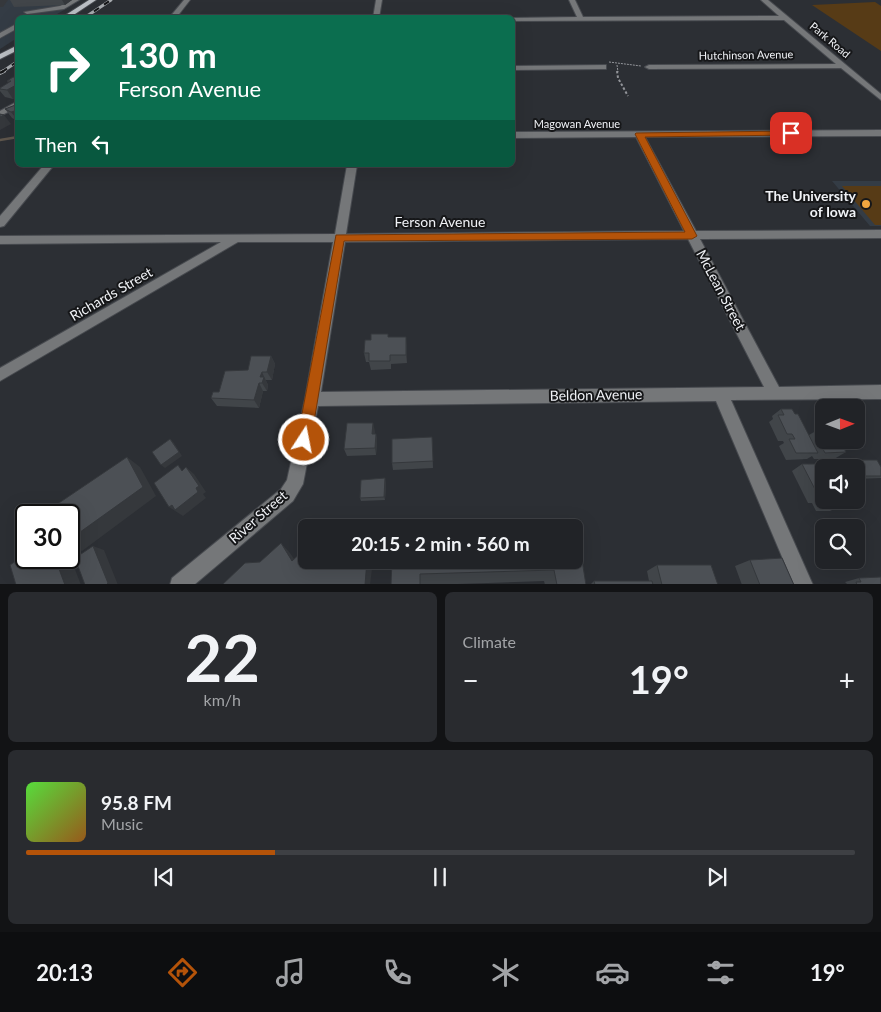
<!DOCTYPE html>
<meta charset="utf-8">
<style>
:root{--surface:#212327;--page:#292b2f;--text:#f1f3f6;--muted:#a2a4a7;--line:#3e4044;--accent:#b45309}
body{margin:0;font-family:Lato,sans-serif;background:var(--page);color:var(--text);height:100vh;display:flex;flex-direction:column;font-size:19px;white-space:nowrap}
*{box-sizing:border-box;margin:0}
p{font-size:16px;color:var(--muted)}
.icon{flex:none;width:28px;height:28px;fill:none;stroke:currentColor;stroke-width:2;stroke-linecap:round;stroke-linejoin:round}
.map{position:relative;height:584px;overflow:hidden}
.panel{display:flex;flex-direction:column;gap:8px;padding:8px;background:#121315;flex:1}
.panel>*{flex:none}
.banner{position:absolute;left:15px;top:15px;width:500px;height:152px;border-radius:8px;box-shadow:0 5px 20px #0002,0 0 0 1px var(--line);background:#0b6e4f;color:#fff;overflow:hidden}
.needle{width:32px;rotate:89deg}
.fabs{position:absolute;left:815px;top:399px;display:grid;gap:10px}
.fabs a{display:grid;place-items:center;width:50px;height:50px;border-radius:8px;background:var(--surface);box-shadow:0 5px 20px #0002,0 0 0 1px var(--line);font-size:25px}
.speed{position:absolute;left:15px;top:504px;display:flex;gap:10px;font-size:25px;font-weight:700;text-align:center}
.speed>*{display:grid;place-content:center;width:65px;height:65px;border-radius:50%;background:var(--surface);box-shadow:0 5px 20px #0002,0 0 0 1px var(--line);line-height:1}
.speed .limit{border:2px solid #111;border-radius:8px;background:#fff;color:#111}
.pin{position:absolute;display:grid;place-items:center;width:42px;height:42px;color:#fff;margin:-21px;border-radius:10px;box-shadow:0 2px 8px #0006}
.me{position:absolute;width:55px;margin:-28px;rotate:11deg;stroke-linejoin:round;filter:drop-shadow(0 0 4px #0008)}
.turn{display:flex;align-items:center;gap:18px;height:105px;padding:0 20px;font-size:22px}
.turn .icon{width:65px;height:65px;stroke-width:2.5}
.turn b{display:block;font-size:35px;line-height:42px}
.then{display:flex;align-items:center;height:48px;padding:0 20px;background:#0003;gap:10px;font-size:19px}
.big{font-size:38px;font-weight:700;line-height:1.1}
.panel .tile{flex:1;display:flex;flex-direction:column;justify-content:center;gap:8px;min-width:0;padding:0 18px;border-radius:8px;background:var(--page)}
.panel .dial{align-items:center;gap:0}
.dial b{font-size:65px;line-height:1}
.song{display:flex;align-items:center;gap:15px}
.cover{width:60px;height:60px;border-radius:8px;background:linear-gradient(135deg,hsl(110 70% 55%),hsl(30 70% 35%))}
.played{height:5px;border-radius:2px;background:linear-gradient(90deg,var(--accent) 30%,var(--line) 30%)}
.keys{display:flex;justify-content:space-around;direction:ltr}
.heat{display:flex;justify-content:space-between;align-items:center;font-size:28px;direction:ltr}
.panel .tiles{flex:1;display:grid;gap:8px;grid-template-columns:1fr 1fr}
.tile:last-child{grid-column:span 2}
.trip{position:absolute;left:298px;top:519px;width:285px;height:50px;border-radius:8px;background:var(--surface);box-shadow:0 5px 20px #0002,0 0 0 1px var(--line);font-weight:700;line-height:50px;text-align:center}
.tab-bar{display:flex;height:80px;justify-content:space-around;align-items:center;background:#0d0e10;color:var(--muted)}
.tab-bar .icon{width:35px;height:35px}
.tab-bar .current{color:var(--accent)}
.tab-bar b{font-size:22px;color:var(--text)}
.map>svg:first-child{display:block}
</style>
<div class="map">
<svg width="881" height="585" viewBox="0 0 881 585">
<rect width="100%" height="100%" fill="#2c2f34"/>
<path fill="#343c45" d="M0 0H81L52 17 18 18 17 38 0 49Z
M832 181H881V226H870Z"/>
<path fill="#573b16" d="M875 2 881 6V51L812 5Z
M842 186H881V225H875Z"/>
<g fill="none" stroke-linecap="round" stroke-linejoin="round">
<path stroke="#60574d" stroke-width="2.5" d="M0 140 18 137"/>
<defs>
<path id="minor" d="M72 0H79L64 9 27 14 24 12 60 6Z
M184 0H190L176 18H169Z
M376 0H382L379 18H373Z
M569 0H575L583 17 779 16 761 0H768L881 94V100L841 68 649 69 645 67 649 65 836 64 784 20 512 21V18H510L577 17Z
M18 23V28L0 38V33Z
M606 65V69H603L512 70V66Z
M18 101V107L0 116V111Z
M881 130V136L645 137 696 231 881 230V238L700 239 779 387 881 385V399L731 400 813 585H794L716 401 318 406 303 484 293 501 194 585H170L172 578 281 489 287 480 305 399 333 242H238L0 381V368L221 242 0 244V236L335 234 347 165H357L346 234 684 231 636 137 512 138V132ZM688 239 764 387 321 392 345 242Z
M44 165H54L4 226 0 227V216Z"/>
<path id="major" d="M89 0H96L69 18H61Z
M18 45V50L0 59V54Z"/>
</defs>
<use href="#minor" stroke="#474a4f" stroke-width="2"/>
<use href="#major" stroke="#474a4f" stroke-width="2"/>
<path stroke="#93959a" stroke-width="1" stroke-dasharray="2 1" stroke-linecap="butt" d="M609 62 641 66
M617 65 618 72"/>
<path stroke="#93959a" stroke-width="2" stroke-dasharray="2.5 2" stroke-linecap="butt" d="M617 71 618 78 628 96"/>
<use href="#minor" fill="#757779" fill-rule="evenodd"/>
<use href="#major" fill="#bbbfc4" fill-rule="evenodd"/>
<defs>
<path id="rail-far1" d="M84 18 111 0
M2 72 18 61"/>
<path id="rail" d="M0 73 4 71"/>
</defs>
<use href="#rail-far1" stroke="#a7aaae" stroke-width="3"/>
<use href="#rail" stroke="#a7aaae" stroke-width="4"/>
<use href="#rail-far1" stroke="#161719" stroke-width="2" stroke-dasharray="6" stroke-linecap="butt"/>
<use href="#rail" stroke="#161719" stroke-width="2.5" stroke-dasharray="8" stroke-linecap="butt"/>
</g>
<path fill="#414549" d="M10 0H72L65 5 14 7Z
M18 78V96L13 99 5 97 0 91V88L8 83 7 81Z
M18 104V121L12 118 5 109Z
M389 337 407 345V363L391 364V369L371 370 369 362H366L364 353Z
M271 356 275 364 272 380H266V381L268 385 267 391H263L259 408 217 406 211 398 248 370Z
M781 409 795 414 809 435 814 432H821L815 422 820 418 819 417 824 413V440H848L846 441H840L846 452 834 459H814L812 456 807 459 786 460 779 446 784 443 783 441H778L769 422 773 419 772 416Z
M375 431 374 434H376L377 441 376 455 347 456 344 449Z
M432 437 433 468 393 470 392 463Z
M852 460 881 467V478L856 479V468H849L846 464Z
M802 464 824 468V500H839L842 505 830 511H816L812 503H808L792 471Z
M386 482 385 500 361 501 360 498Z
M392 560H574L586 585H545L544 581 430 585H391Z
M750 560 794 585H742L735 566Z
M657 565 718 585H590L594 581H649L647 571Z
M859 578 881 585H846L847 584 845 582Z"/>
<path fill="#35383c" d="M0 0H8L3 7H0Z
M62 0H72L65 5Z
M18 84V96L13 99 7 90Z
M18 110V121L11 112Z
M4 115 11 124 0 130V117Z
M406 337 407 345V363L406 355Z
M271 356 275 364 272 380 267 372Z
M262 372 268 385 267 391 262 383 260 377Z
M259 383 263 391 259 408 254 400Z
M373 423 375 431 374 441 372 434Z
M376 434 377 441 376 455 375 448Z
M170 439 174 443 182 456 165 468 161 465Z
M127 457 140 467 156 496 82 551 69 545V540Z
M186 467 194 474 206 492 203 494 206 498 183 516 169 507Z
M385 478 386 482 385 500 384 497Z
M281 543 290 553 301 569 292 561Z
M93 546 104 550 118 585H106Z
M69 554 81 585H65L55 558H69Z
M367 560 372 569 370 585H365Z"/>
<path fill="#4c5055" stroke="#35383c" d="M13 77 18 78V84L7 90 0 89V88L11 81H7Z
M18 104V110L11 112 5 109Z
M0 114 4 115 0 117Z
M371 334H388V337H406V355H390V361H369V353H364L365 340H371Z
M251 356H271L267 372H262L260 377H264L262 383H259L254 400 211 398 213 392H219L225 371 248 370Z
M781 409H792L795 414H798L818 453H796L789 439H795L792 434H787L778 415H784Z
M347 423H373L372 434H376L375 448 344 449Z
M814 432H824V440H839L846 452 825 453Z
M432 437 433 461 392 463V439Z
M170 439 179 452 161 465 152 452Z
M127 457 143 487 69 540V515H53L50 509Z
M852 460H877L881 467V476H861Z
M802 464H824L826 468H824V497H819Z
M178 465 182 471 186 467 199 486 196 488 198 492 175 510 172 505 169 507 154 483Z
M385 478 384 497 360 498 361 480Z
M825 500H839L842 505 828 506Z
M578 535 586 585H557L554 570 420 574V585H391L392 560H574V536Z
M281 543 292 561 306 548V560H367L365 585H222L245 563 260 562Z
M93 546 108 583 106 585H85L75 558Z
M26 554V558H55L65 585H16L10 565Z
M782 558 794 585H760L750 560Z
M657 565H711L718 585H662Z
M881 577V585H857L856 582H861L859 578Z
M594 581H652L653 585H595Z"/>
<path fill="#b45309" stroke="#753606" d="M791 131 794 132V135L645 137 697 236 692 239 344 241 311 440 309 445 304 447 299 445 297 440 336 235 685 232 635 134 636 133Z"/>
<circle fill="#f1a63f" stroke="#161719" stroke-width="2" cx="866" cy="204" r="5"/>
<g text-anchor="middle" stroke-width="4" stroke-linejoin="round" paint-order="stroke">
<g font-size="11" fill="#f0f2f6" stroke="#161719">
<text transform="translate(830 40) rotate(40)" y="4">Park Road</text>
<text transform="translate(746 55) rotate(-1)" y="4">Hutchinson Avenue</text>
<text x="577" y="128">Magowan Avenue</text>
</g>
<g font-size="14" font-weight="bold" fill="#f0f2f6" stroke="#161719" text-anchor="end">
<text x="856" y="201">The University<tspan x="856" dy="16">of Iowa</tspan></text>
</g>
<g font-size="14" fill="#f0f2f6" stroke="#161719">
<text x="440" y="227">Ferson Avenue</text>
<text transform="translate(721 290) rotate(62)" y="5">McLean Street</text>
<text transform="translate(111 294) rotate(-30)" y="5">Richards Street</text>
<text transform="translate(596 395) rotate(-1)" y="5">Beldon Avenue</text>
<text transform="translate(258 517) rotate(-41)" y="5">River Street</text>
</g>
</g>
</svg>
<div class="fabs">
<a><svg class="needle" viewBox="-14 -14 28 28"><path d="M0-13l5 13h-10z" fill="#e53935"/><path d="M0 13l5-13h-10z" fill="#a2a4a7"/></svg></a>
<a><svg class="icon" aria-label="sound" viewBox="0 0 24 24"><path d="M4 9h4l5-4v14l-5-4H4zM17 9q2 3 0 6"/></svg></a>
<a><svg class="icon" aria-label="search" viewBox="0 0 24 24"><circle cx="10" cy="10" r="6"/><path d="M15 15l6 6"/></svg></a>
</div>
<div class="speed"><div class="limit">30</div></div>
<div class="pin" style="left:791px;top:133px;background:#d93025"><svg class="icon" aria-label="arrive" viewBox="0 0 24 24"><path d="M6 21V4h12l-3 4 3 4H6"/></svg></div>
<svg class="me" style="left:304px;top:440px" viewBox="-20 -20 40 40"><circle r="17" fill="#b45309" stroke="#fff" stroke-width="3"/><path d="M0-11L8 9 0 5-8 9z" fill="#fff"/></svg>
<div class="trip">20:15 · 2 min · 560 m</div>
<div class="banner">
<div class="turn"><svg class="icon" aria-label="right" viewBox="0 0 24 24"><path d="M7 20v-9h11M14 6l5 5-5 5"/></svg><div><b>130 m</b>Ferson Avenue</div></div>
<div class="then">Then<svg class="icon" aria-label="left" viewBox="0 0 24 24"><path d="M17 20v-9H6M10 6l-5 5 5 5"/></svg></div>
</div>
</div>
<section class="panel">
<div class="tiles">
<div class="tile dial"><b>22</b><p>km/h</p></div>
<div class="tile"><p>Climate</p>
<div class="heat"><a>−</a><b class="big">19°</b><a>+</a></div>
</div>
<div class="tile">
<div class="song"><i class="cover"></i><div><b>95.8 FM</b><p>Music</p></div></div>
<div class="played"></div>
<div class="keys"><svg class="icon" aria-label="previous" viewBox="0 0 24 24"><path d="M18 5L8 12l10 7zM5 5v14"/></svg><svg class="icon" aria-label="pause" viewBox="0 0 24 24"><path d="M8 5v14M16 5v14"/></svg><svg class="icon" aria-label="next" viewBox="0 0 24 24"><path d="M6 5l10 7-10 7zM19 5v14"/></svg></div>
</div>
</div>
</section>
<nav class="tab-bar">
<b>20:13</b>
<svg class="icon current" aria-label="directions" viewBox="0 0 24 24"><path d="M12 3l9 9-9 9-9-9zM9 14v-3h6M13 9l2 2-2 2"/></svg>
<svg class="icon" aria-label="music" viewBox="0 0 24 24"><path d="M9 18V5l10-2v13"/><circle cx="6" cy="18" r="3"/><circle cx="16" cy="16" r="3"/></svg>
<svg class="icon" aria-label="phone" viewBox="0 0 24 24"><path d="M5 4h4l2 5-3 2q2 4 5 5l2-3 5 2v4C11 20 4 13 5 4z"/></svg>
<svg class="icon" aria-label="climate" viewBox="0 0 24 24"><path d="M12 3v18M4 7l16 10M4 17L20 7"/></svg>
<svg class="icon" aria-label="car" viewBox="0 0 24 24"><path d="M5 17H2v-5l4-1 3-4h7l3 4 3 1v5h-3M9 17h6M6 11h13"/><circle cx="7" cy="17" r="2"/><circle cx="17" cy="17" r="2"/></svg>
<svg class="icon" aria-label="filters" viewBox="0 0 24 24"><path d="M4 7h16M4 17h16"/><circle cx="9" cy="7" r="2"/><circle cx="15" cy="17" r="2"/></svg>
<b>19°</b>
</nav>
